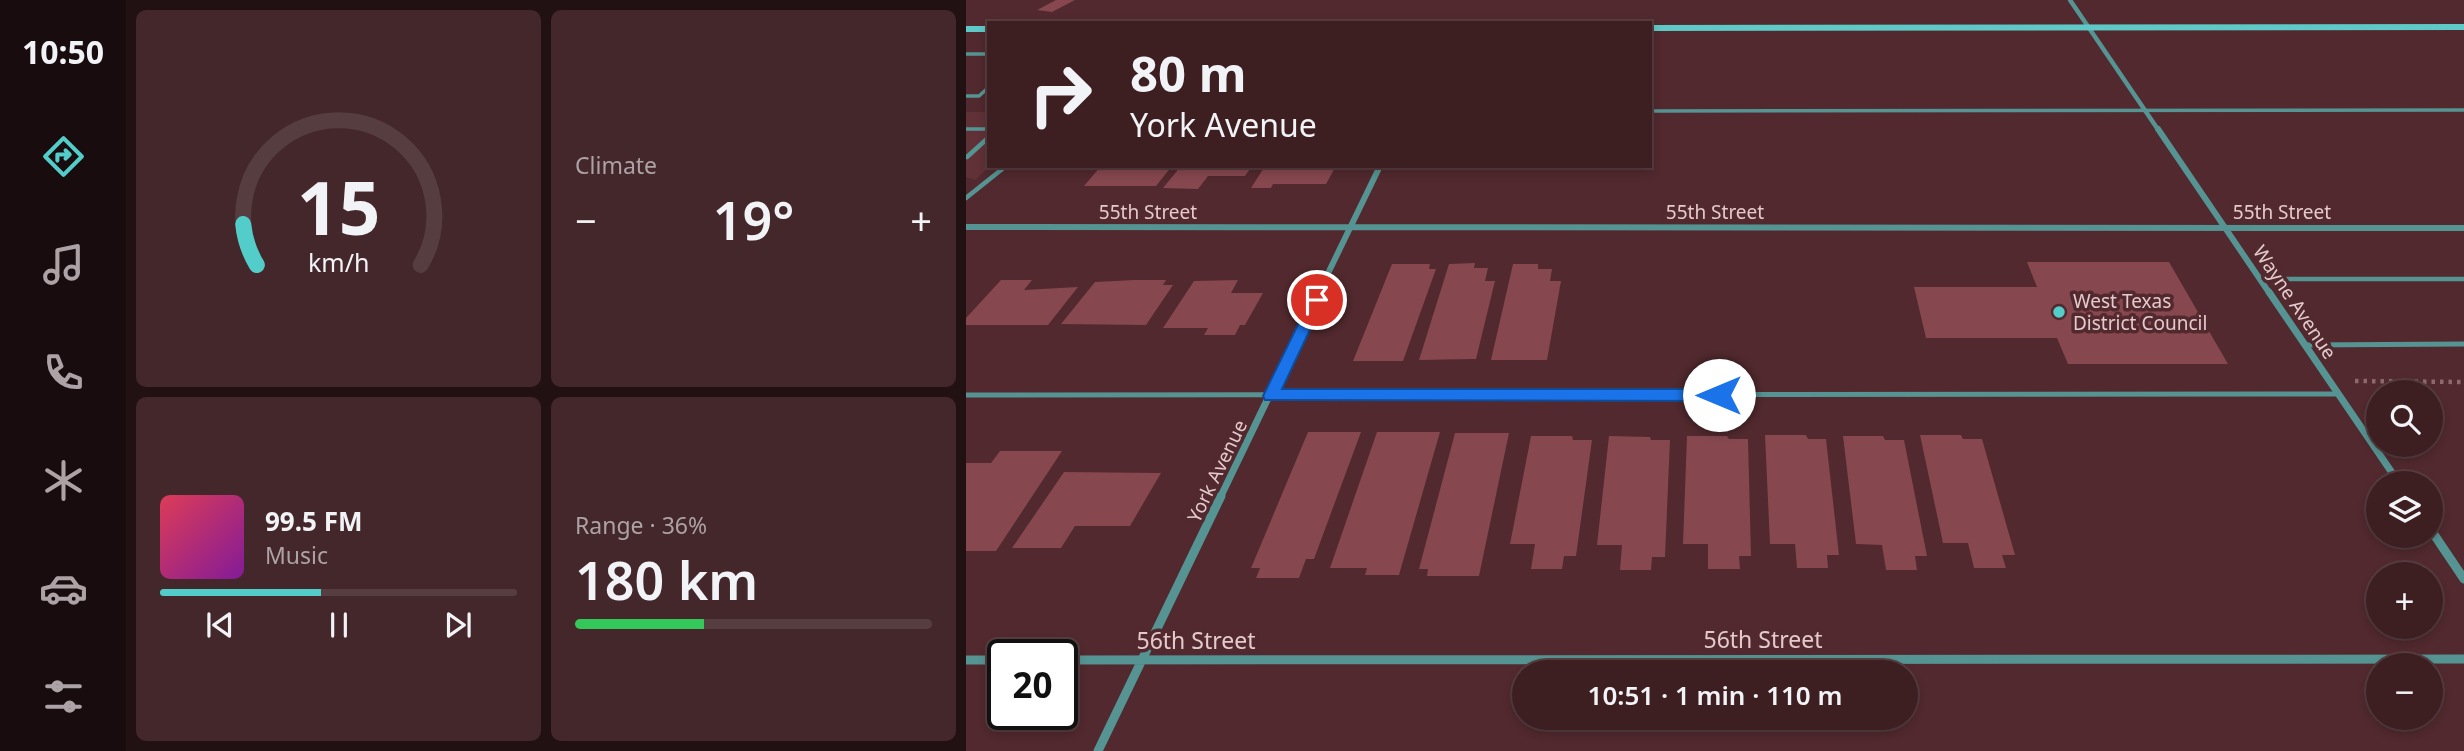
<!DOCTYPE html>
<meta charset="utf-8">
<style>
:root{--surface:#3d1f22;--page:#44272a;--text:#f1f3f6;--muted:#ada2a5;--line:#563d40;--accent:#53cdca}
body{margin:0;font-family:"Noto Sans",sans-serif;background:var(--page);color:var(--text);height:100vh;display:flex;flex-direction:column;font-size:26px;white-space:nowrap}
*{box-sizing:border-box;margin:0}
p{font-size:23px;color:var(--muted)}
.icon{flex:none;width:38px;height:38px;fill:none;stroke:currentColor;stroke-width:2;stroke-linecap:round;stroke-linejoin:round}
.map{position:relative;flex:1;overflow:hidden}
.drawer{display:flex;flex-direction:column;gap:10px;padding:10px;background:#221113;width:840px}
.drawer>*{flex:none}
.top-card{position:absolute;left:21px;top:21px;width:665px;height:147px;border-radius:0px;box-shadow:0 4px 10px #0003,0 0 0 2px var(--line);background:#3d1f22;color:var(--text);overflow:hidden}
.fabs{position:absolute;left:1400px;top:380px;display:grid;gap:14px}
.fabs a{display:grid;place-items:center;width:77px;height:77px;border-radius:50%;background:var(--surface);box-shadow:0 4px 10px #0003,0 0 0 2px var(--line);font-size:35px}
.speed{position:absolute;left:21px;top:639px;display:flex;gap:14px;font-size:35px;font-weight:700;text-align:center}
.speed>*{display:grid;place-content:center;width:91px;height:91px;border-radius:50%;background:var(--surface);box-shadow:0 4px 10px #0003,0 0 0 2px var(--line);line-height:1}
.speed .limit{border:4px solid #111;border-radius:10px;background:#fff;color:#111}
.pin{position:absolute;display:grid;place-items:center;width:60px;height:60px;color:#fff;margin:-30px;border:4px solid #fff;border-radius:50%;box-shadow:0 2px 7px #0007}
.me{position:absolute;width:77px;margin:-38px;rotate:270deg;stroke-linejoin:round;filter:drop-shadow(0 0 5px #0008)}
.turn{display:flex;align-items:center;gap:24px;height:147px;padding:0 28px;font-size:32px}
.turn .icon{width:91px;height:91px;stroke-width:2.5}
.turn b{display:block;font-size:49px;line-height:60px}
.big{font-size:52px;font-weight:600;line-height:1.1}
.drawer .tile{flex:1;display:flex;flex-direction:column;justify-content:center;gap:10px;min-width:0;padding:0 24px;border-radius:10px;background:var(--page)}
.drawer .dial{align-items:center;gap:0}
.dial svg{height:182px;overflow:visible;fill:none;stroke:var(--line);stroke-width:7;stroke-linecap:round;text-anchor:middle}
.dial text{fill:var(--text);stroke:none}
.song{display:flex;align-items:center;gap:21px}
.cover{width:84px;height:84px;border-radius:10px;background:linear-gradient(135deg,hsl(350 70% 55%),hsl(290 70% 35%))}
.played{height:7px;border-radius:4px;background:linear-gradient(90deg,var(--accent) 45%,var(--line) 45%)}
.keys{display:flex;justify-content:space-around;direction:ltr}
.heat{display:flex;justify-content:space-between;align-items:center;font-size:38px;direction:ltr}
.charge{height:10px;border-radius:5px;background:linear-gradient(90deg,#34c759 36%,var(--line) 0)}
.drawer .tiles{flex:1;display:grid;gap:10px;grid-template-columns:repeat(2,1fr)}
.trip{position:absolute;left:546px;top:660px;width:406px;height:70px;border-radius:35px;background:var(--surface);box-shadow:0 4px 10px #0003,0 0 0 2px var(--line);font-weight:600;line-height:70px;text-align:center}
main{display:flex;flex:1;min-height:0}
.tab-bar{display:flex;flex-direction:column;width:126px;justify-content:space-around;align-items:center;background:#180c0e;color:var(--muted)}
.tab-bar .icon{width:49px;height:49px}
.tab-bar .selected{color:var(--accent)}
.tab-bar b{font-size:32px;color:var(--text)}
.map>svg:first-child{display:block}
</style>
<main>
<nav class="tab-bar">
<b>10:50</b>
<svg class="icon selected" aria-label="directions" viewBox="0 0 24 24"><path d="M12 3l9 9-9 9-9-9zM9 14v-3h6M13 9l2 2-2 2"/></svg>
<svg class="icon" aria-label="music" viewBox="0 0 24 24"><path d="M9 18V5l10-2v13"/><circle cx="6" cy="18" r="3"/><circle cx="16" cy="16" r="3"/></svg>
<svg class="icon" aria-label="phone" viewBox="0 0 24 24"><path d="M5 4h4l2 5-3 2q2 4 5 5l2-3 5 2v4C11 20 4 13 5 4z"/></svg>
<svg class="icon" aria-label="climate" viewBox="0 0 24 24"><path d="M12 3v18M4 7l16 10M4 17L20 7"/></svg>
<svg class="icon" aria-label="car" viewBox="0 0 24 24"><path d="M5 17H2v-5l4-1 3-4h7l3 4 3 1v5h-3M9 17h6M6 11h13"/><circle cx="7" cy="17" r="2"/><circle cx="17" cy="17" r="2"/></svg>
<svg class="icon" aria-label="filters" viewBox="0 0 24 24"><path d="M4 7h16M4 17h16"/><circle cx="9" cy="7" r="2"/><circle cx="15" cy="17" r="2"/></svg>
</nav>
<section class="drawer">
<div class="tiles">
<div class="tile dial"><svg viewBox="0 0 100 80">
<path d="M14 69A42 42 0 1 1 86 69"/>
<path d="M14 69A42 42 0 0 1 8 51" stroke="#53cdca"/>
<text x="50" y="56" font-size="32" font-weight="700">15</text>
<text x="50" y="72" font-size="11">km/h</text>
</svg></div>
<div class="tile"><p>Climate</p>
<div class="heat"><a>−</a><b class="big">19°</b><a>+</a></div>
</div>
<div class="tile">
<div class="song"><i class="cover"></i><div><b>99.5 FM</b><p>Music</p></div></div>
<div class="played"></div>
<div class="keys"><svg class="icon" aria-label="previous" viewBox="0 0 24 24"><path d="M18 5L8 12l10 7zM5 5v14"/></svg><svg class="icon" aria-label="pause" viewBox="0 0 24 24"><path d="M8 5v14M16 5v14"/></svg><svg class="icon" aria-label="next" viewBox="0 0 24 24"><path d="M6 5l10 7-10 7zM19 5v14"/></svg></div>
</div>
<div class="tile"><p>Range · 36%</p><b class="big">180 km</b><div class="charge"></div></div>
</div>
</section>
<div class="map">
<svg width="1498" height="751" viewBox="0 0 1498 751">
<rect width="100%" height="100%" fill="#51292e"/>
<path fill="#603137" d="M0 112H23L24 166 9 180 0 177Z"/>
<path fill="#86474f" d="M90 0H109L86 12 71 10Z
M135 166H206L190 186H118Z
M215 166H286L279 176H242L232 189 197 188Z
M299 166H370L360 184H307L305 188H285Z
M1061 262H1203L1262 364H1102L1091 338H960L948 287H1071Z
M509 263 508 268H522L519 281H529L510 359 453 360 483 264Z
M426 264H464L463 269H470L437 361H387Z
M547 264H572V269H586L584 281H595L581 360H525Z
M35 280H66L58 290 112 287 82 325H0V318Z
M168 280H200L197 285H207L180 325 95 324 129 282Z
M272 280 265 293H297L279 325H274L269 335H238L242 328H197L228 281Z
M342 432H395L348 559H340L333 578H290L294 568H285Z
M411 432H474L433 575H399L401 568H364Z
M489 433H543L513 576H461L462 569H453Z
M799 435H840L842 439H860L873 555H861L862 568H831L829 544H804Z
M954 435H995L997 439H1016L1049 555H1036L1040 568H1008L1002 543H977Z
M565 436H606L607 440H626L610 556H598L596 569H565L569 544H544Z
M643 436 684 437 685 440H704L699 557H686L685 570H654L656 545H631Z
M721 436H761L763 439H782L785 556H773L774 569H742V544H717Z
M877 436H917L919 440H938L961 556H949L951 570H920L916 545 890 544Z
M34 451H96L30 551H0V463H25Z
M98 472 195 473 164 526H109L95 548H46Z"/>
<g fill="none" stroke-linecap="round" stroke-linejoin="round">
<path stroke="#8b696c" stroke-width="4.5" stroke-dasharray="3.5 5" stroke-linecap="butt" d="M1389 381 1498 382"/>
<path stroke="#559492" stroke-width="3.5" d="M0 54H23
M0 96H13L23 87
M684 111 1498 110
M0 129H23"/>
<path stroke="#559492" stroke-width="4.5" d="M1 157 23 137
M0 198 40 166
M1295 279H1498"/>
<path stroke="#559492" stroke-width="5" d="M1339 345 1498 344
M0 395 1373 394"/>
<path stroke="#559492" stroke-width="4.5" d="M1104 0 1193 131"/>
<path stroke="#559492" stroke-width="6" d="M1192 129 1304 294
M0 227 1498 228
M352 294 414 166"/>
<path stroke="#559492" stroke-width="7" d="M1303 292 1433 483
M254 498 353 292"/>
<path stroke="#559492" stroke-width="9" d="M1465 530 1498 579
M0 660H37
M96 660 1498 659
M132 751 255 496"/>
<path fill="#5ec9c6" fill-rule="evenodd" d="M1498 24V30L684 31V25Z
M0 26H23V32H0Z"/>
</g>
<path fill="#1a73e8" stroke="#114b97" stroke-width="2" d="M351 295 358 300 316 389H753L761 395 753 401 299 400 297 396 344 300Z"/>
<circle fill="#53cdca" stroke="#51292e" stroke-width="2.5" cx="1093" cy="312" r="7"/>
<g text-anchor="middle" stroke-width="7" stroke-linejoin="round" paint-order="stroke">
<g font-size="19" fill="#e4cacc" stroke="#51292e">
<text x="182" y="219">55th Street</text>
<text x="749" y="219">55th Street</text>
<text x="1316" y="219">55th Street</text>
<text transform="translate(1329 302) rotate(56)" y="7">Wayne Avenue</text>
<text transform="translate(251 471) rotate(-64)" y="7">York Avenue</text>
</g>
<g font-size="19" fill="#e4cacc" stroke="#51292e" text-anchor="start">
<text x="1107" y="308">West Texas<tspan x="1107" dy="22">District Council</tspan></text>
</g>
<g font-size="23" fill="#e4cacc" stroke="#51292e">
<text x="797" y="648">56th Street</text>
<text x="230" y="649">56th Street</text>
</g>
</g>
</svg>
<div class="fabs">
<a><svg class="icon" aria-label="search" viewBox="0 0 24 24"><circle cx="10" cy="10" r="6"/><path d="M15 15l6 6"/></svg></a>
<a><svg class="icon" aria-label="layers" viewBox="0 0 24 24"><path d="M12 4l9 5-9 5-9-5zM3 14l9 5 9-5"/></svg></a>
<a>+</a>
<a>−</a>
</div>
<div class="speed"><div class="limit">20</div></div>
<div class="pin" style="left:351px;top:300px;background:#d93025"><svg class="icon" aria-label="arrive" viewBox="0 0 24 24"><path d="M6 21V4h12l-3 4 3 4H6"/></svg></div>
<svg class="me" style="left:753px;top:395px" viewBox="-20 -20 40 40"><circle r="19" fill="#fff"/><path d="M0-13L10 11 0 6-10 11z" fill="#1a73e8"/></svg>
<div class="trip">10:51 · 1 min · 110 m</div>
<div class="top-card">
<div class="turn"><svg class="icon" aria-label="right" viewBox="0 0 24 24"><path d="M7 20v-9h11M14 6l5 5-5 5"/></svg><div><b>80 m</b>York Avenue</div></div>
</div>
</div>
</main>
